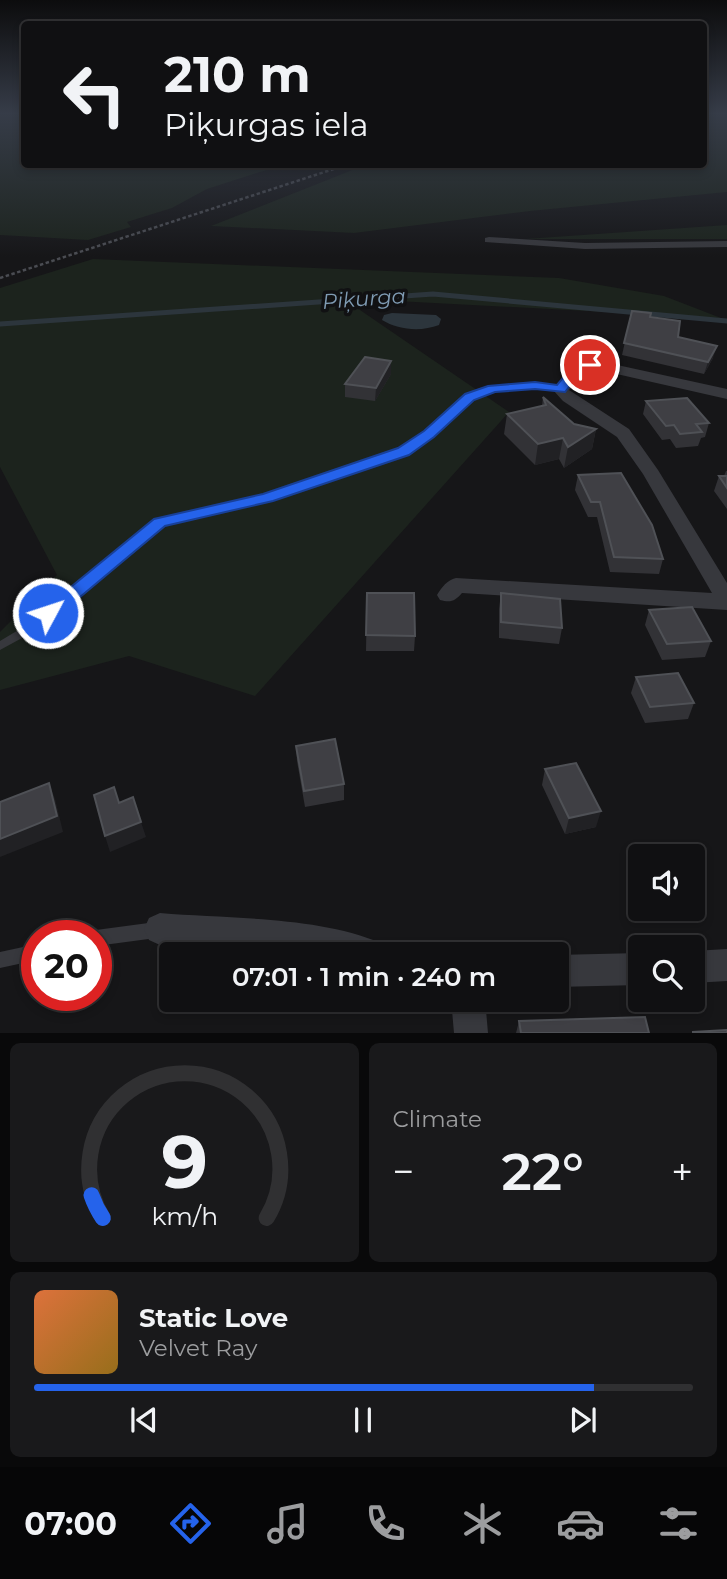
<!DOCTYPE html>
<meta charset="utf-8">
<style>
:root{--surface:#101012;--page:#19191b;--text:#f1f3f6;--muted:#9c9d9f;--line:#303032;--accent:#2563eb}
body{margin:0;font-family:Montserrat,sans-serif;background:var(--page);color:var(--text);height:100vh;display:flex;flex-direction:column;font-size:26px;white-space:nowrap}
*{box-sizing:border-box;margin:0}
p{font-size:23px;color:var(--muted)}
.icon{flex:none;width:38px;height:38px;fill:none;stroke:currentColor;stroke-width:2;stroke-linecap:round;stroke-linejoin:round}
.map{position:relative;height:1033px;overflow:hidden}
.panel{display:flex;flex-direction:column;gap:10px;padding:10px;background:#09090a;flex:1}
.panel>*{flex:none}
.top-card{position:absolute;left:21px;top:21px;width:686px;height:147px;border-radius:7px;box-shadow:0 4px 10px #0003,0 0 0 2px var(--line);background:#101012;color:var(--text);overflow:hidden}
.tools{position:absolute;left:628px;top:844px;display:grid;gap:14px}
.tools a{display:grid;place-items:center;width:77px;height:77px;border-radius:7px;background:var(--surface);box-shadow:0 4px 10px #0003,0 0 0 2px var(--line);font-size:35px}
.speed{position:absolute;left:21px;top:920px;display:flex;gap:14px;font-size:35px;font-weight:700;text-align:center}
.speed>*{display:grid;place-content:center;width:91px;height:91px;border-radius:50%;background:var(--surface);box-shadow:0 4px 10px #0003,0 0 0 2px var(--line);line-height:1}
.speed .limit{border:10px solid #d22;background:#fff;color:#111}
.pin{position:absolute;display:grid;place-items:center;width:60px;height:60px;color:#fff;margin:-30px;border:4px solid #fff;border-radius:50%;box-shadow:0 2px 7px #0007}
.me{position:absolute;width:77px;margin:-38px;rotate:50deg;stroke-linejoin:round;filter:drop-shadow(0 0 5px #0008)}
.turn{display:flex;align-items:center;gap:24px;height:147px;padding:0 28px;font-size:32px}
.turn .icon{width:91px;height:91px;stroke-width:2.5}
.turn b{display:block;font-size:49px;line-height:60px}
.big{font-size:52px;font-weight:600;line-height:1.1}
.panel .widget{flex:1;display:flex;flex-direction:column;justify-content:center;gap:10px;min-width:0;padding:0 24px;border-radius:10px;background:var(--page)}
.panel .dial{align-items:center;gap:0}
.dial svg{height:182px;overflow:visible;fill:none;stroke:var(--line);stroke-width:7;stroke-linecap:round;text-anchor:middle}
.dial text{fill:var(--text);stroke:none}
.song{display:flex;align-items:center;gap:21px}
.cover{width:84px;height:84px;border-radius:10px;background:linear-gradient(135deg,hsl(20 70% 55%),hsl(40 70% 35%))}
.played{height:7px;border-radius:4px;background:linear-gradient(90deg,var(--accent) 85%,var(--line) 85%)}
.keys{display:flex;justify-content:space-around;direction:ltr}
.heat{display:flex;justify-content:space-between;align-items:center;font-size:38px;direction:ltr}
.panel .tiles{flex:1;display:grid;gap:10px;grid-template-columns:1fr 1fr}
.widget:last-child{grid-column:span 2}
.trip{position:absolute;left:159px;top:942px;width:410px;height:70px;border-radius:7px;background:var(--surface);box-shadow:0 4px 10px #0003,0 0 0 2px var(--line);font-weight:600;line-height:70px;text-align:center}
.menu{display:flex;height:112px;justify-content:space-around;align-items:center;background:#060607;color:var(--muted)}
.menu .icon{width:49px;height:49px}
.menu .active{color:var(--accent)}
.menu b{font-size:32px;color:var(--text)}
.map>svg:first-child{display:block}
</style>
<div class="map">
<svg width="727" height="1033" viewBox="0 0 727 1033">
<rect width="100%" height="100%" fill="#161618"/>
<path fill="#1c231d" d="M0 113H24V164L282 165 207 189 172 208 127 222 131 227 88 240 0 235Z
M704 113H727V192L530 211 354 233 211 226 365 165 704 164Z
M727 225V239H525Z
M93 259 559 278 664 296 721 318 377 300 360 310 509 412 255 696 129 656 0 690V632L57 575 0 467V288Z"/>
<path fill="#2c353c" d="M392 313 436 315 441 319 439 325C421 332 398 330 382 320L384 315Z"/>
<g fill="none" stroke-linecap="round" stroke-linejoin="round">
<path stroke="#2c353c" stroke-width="5" d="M0 324 433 294 727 321"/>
<path fill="#37383d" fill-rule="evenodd" d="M535 384 561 388 565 390 561 392 535 388 494 391 472 399 432 436 407 454 270 499 163 524 33 632 0 650V641L25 626 157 520 264 495 401 450 426 432 466 395 493 387Z
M156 922 162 924 164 930 162 936 156 938 96 946V936H89L90 932 96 930Z
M37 944V960L0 968V952Z"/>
<path fill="#37383d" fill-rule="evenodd" d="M489 237 585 243 727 241V247L585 249 485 242V238Z
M599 361 727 389V399L599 370 586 374 569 390 629 429 658 470 727 583V610L462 593C455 601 451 603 440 600L437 595C442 587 447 580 456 578L712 593 643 474 617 437 563 401 553 390 575 367Z
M160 913C230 919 317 916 381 943L386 954H277L160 945 149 940 144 929 149 918Z
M727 949V981L693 983V951Z
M640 953V985L556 987V955Z
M451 999H485L488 1033H454Z"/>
<path stroke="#4a4c52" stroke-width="2.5" stroke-dasharray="3.5 2.5" stroke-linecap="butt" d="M0 278 349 164"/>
</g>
<path fill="#323236" d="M632 311 650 317 678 337 713 358 704 374 622 355Z
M391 374 375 401 345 397V384Z
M543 397 574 424 596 429 592 449 564 468 559 459 535 465 504 434 507 414 542 406Z
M646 401 709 423 705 437 701 438 698 446 676 448 670 439 662 440 643 414Z
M726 471H727V509L714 491 719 476H724Z
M578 475 663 559 659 574 610 572 597 517H588L575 490Z
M367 593 415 636 414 651H366Z
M501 593 562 628 559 644 499 638V609Z
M649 610 711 641 705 657 662 660 645 625Z
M636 677 694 703 688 719 645 723 631 693Z
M296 746 344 784V800L305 807 297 761Z
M545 769 596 827 565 834 542 785Z
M519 1021 649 1033H516Z"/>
<path fill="#212124" d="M717 346 713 358 704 374 708 362Z
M391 361V374L375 401 376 388Z
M596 429 592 449 564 468 568 447Z
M563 438 559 459 535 465 538 444Z
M49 783 55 799 63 832 0 857V839Z
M601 811 596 827 565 834 569 818Z
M141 822 146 837 110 852 105 836Z"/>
<path fill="#3f3f44" stroke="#4f5156" stroke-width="2" d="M632 311 651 313 650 317 680 321 678 337 717 346 708 362 624 343Z
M365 357 391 361 376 388 345 384Z
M543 397 574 424 596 429 568 447 563 438 538 444 507 414 546 405Z
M687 398 709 423 696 424 702 432 680 434 674 425 666 426 646 401Z
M621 473 652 525 663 559 614 557 600 502H591L578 475Z
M719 476H727V488Z
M367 593H414L415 636 366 635Z
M501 593 560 599 562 628 501 622Z
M692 607 711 641 667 644 649 610Z
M678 673 694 703 650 707 636 677Z
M335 739 344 784 304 791 296 746Z
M576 763 601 811 569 818 545 769Z
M49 783 57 816 0 839V802Z
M114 787 119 803 133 797 141 822 105 836 94 795Z
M645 1017 649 1033H521L519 1021Z
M727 1030V1033H693V1032Z"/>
<linearGradient id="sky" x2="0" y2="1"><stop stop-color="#0c0c0d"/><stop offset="0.44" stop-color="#363c48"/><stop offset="1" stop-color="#363c48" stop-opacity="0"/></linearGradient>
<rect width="727" height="257" fill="url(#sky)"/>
<path fill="#2563eb" stroke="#184099" stroke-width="2" d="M590 361 596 365 595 367 577 377 565 392 535 389 495 392 474 400 434 437 409 455 273 501 165 526 55 618H42L39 613 154 519 263 494 398 448 424 431 465 394 488 386 535 382 557 385 568 372Z"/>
<g text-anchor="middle" stroke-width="7" stroke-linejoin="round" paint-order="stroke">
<g font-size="21" font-style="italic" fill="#7f9bb3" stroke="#111113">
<text transform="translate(364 299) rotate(-4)" y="7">Piķurga</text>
</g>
</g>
</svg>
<div class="tools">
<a><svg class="icon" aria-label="sound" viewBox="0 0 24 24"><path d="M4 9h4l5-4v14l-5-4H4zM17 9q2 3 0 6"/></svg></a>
<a><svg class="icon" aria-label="search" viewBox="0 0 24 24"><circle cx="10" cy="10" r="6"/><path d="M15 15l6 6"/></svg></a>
</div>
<div class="speed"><div class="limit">20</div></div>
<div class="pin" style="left:590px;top:365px;background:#d93025"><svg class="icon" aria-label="arrive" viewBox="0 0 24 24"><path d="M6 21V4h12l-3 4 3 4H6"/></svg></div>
<svg class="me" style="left:48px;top:613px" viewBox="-20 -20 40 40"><circle r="17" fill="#2563eb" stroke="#fff" stroke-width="3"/><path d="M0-11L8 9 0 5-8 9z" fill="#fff"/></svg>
<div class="trip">07:01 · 1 min · 240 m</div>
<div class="top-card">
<div class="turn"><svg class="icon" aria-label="left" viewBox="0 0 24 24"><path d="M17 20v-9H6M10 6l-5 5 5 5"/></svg><div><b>210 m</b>Piķurgas iela</div></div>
</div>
</div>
<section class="panel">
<div class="tiles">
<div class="widget dial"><svg viewBox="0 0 100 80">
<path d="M14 69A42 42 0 1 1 86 69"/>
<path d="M14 69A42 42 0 0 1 9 59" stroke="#2563eb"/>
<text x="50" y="56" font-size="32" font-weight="700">9</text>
<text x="50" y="72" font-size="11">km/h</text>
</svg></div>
<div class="widget"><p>Climate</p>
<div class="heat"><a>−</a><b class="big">22°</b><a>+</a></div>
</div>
<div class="widget">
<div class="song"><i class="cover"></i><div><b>Static Love</b><p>Velvet Ray</p></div></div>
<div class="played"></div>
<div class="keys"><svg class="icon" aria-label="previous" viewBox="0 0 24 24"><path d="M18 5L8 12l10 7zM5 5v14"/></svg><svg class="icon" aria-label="pause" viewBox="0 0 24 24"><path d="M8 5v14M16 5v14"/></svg><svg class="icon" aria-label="next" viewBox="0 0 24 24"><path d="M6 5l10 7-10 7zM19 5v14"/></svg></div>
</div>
</div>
</section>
<nav class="menu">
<b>07:00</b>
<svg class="icon active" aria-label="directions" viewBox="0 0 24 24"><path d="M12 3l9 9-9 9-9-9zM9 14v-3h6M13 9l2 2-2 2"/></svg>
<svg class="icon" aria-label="music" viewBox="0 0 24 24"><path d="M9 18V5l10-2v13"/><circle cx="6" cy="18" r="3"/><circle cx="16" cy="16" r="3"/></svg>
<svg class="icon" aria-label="phone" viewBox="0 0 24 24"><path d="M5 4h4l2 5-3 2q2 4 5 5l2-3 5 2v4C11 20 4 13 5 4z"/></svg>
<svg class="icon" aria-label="climate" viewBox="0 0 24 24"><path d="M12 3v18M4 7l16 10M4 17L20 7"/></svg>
<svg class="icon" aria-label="car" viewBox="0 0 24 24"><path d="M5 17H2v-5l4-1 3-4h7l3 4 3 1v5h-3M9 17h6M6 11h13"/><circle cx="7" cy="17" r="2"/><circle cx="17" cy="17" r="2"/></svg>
<svg class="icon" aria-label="filters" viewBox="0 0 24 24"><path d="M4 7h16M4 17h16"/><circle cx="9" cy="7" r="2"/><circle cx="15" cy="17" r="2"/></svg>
</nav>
